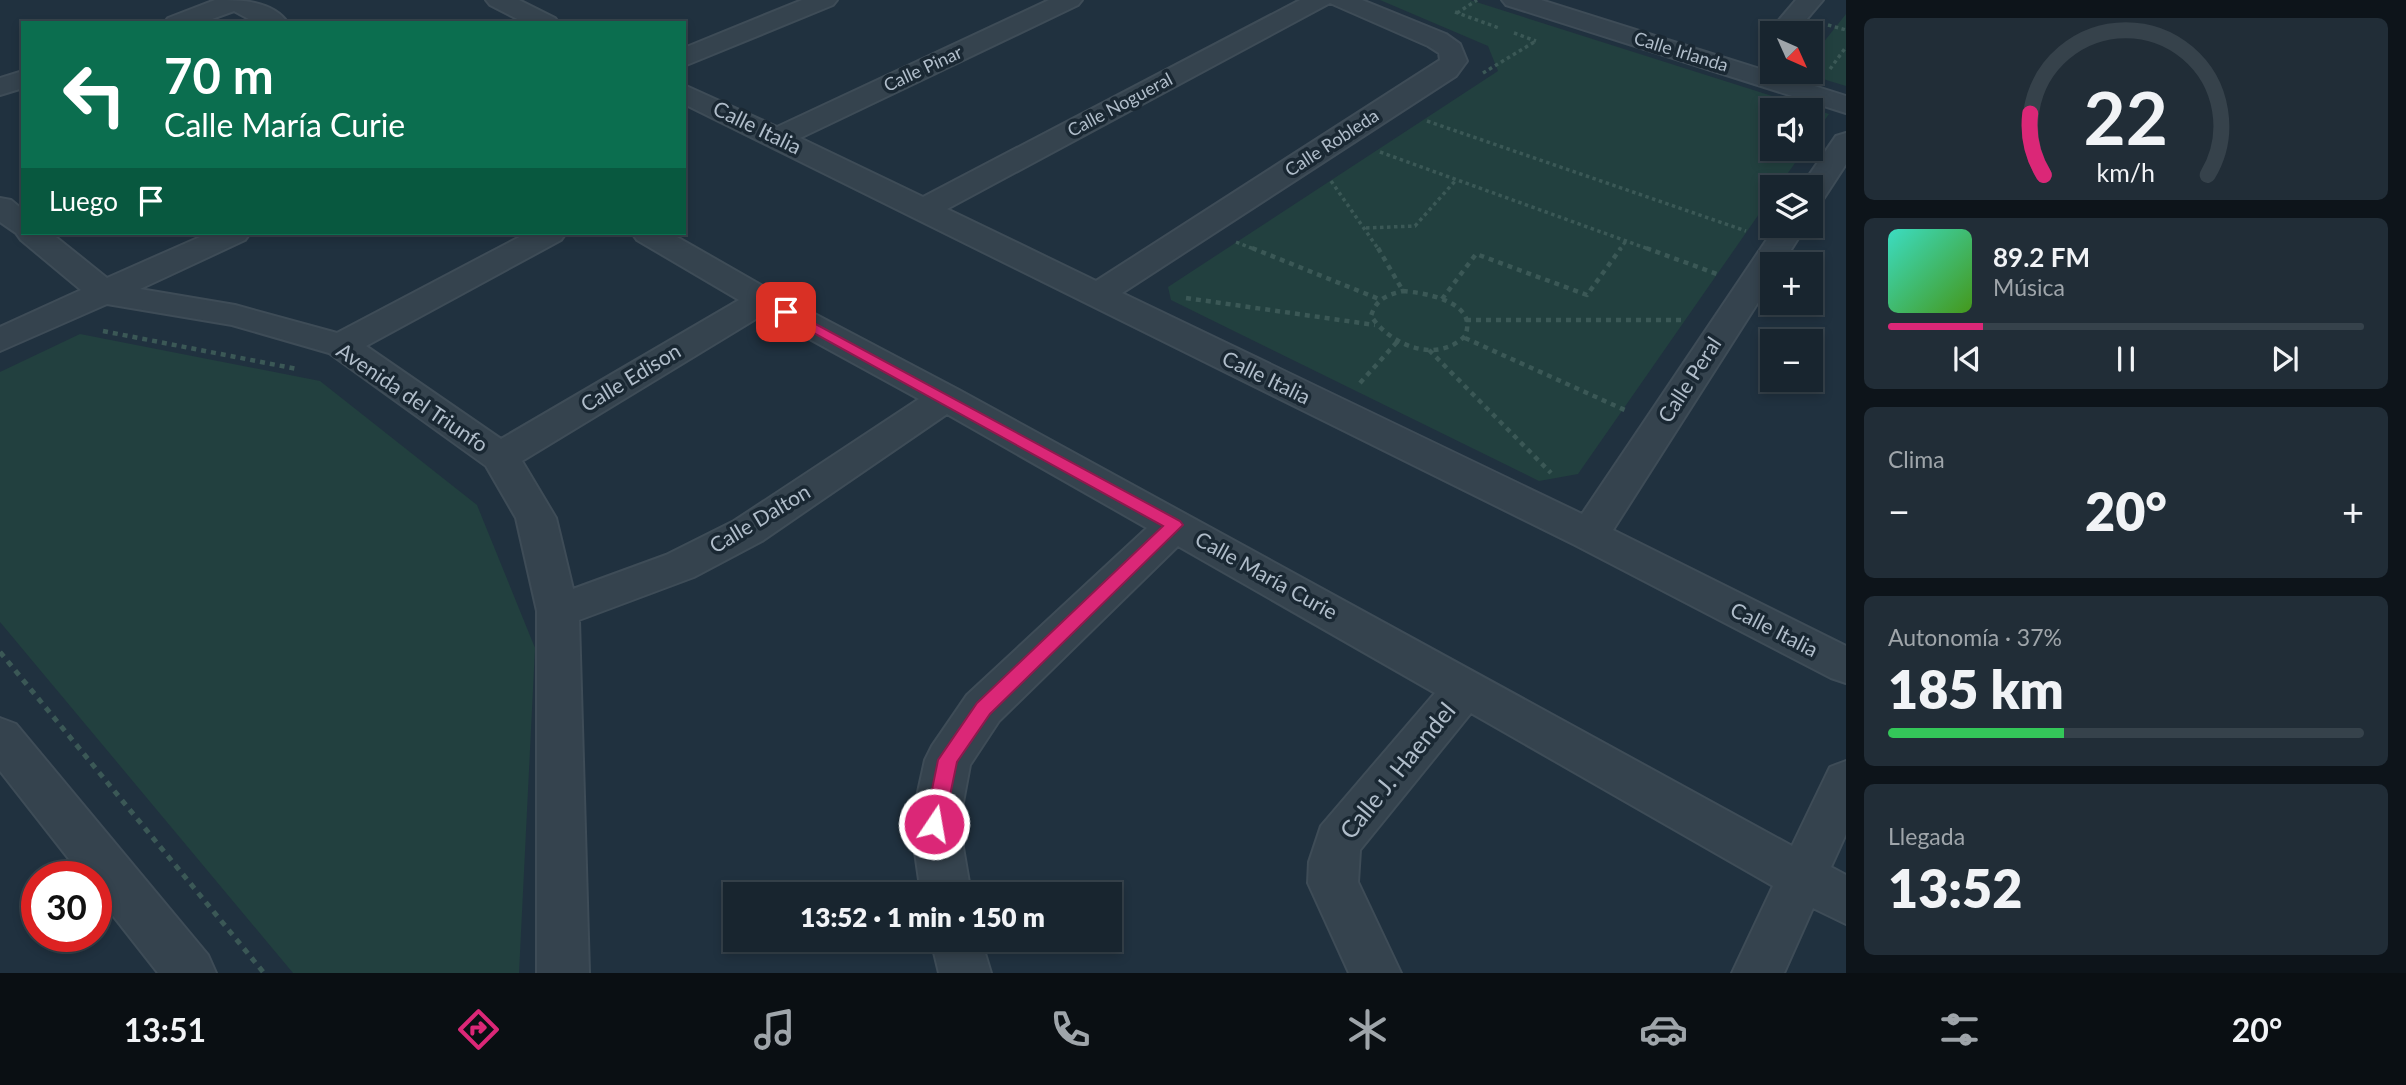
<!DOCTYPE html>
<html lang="es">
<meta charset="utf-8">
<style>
:root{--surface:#18252f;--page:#212d37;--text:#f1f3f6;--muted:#9fa5aa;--line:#36424b;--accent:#db2777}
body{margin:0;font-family:Lato,sans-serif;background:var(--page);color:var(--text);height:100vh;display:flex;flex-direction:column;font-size:26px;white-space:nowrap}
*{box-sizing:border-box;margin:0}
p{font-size:23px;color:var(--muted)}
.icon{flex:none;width:38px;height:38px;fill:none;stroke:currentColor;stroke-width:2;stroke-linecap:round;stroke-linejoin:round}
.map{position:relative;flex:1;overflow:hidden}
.details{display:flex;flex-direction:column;gap:18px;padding:18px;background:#0d141a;width:560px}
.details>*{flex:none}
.guide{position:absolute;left:21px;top:21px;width:665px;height:214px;border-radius:0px;box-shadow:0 4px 10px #0003,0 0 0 2px var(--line);background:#0b6e4f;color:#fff;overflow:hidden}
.needle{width:46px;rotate:135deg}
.tools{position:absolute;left:1760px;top:21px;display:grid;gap:14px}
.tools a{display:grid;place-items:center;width:63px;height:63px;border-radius:0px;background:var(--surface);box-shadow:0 4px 10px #0003,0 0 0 2px var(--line);font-size:35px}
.speed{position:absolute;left:21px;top:861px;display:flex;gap:14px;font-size:35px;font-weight:700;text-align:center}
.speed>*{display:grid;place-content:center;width:91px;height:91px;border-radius:50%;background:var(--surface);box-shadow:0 4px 10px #0003,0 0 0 2px var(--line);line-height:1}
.speed .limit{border:10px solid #d22;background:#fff;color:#111}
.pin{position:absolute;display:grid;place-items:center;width:60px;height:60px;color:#fff;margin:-30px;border-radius:14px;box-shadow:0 4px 10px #0006}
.me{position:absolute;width:77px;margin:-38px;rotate:12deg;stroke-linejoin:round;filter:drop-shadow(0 0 5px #0008)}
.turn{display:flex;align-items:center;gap:24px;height:147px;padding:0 28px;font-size:32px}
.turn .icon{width:91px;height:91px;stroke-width:2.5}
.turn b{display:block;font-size:49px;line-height:60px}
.then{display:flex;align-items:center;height:66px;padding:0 28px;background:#0003;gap:14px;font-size:26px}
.big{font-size:52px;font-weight:800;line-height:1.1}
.details .tile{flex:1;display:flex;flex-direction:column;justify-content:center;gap:10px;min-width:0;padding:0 24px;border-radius:10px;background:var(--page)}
.details .dial{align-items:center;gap:0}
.dial svg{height:182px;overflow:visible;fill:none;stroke:var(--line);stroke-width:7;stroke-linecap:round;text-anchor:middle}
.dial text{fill:var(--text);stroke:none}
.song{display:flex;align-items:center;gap:21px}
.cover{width:84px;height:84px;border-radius:10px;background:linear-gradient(135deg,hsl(170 70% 55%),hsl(100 70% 35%))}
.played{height:7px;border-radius:4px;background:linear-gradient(90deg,var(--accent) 20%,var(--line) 20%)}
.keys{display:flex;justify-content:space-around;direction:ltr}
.heat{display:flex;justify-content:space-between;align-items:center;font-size:38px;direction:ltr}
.charge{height:10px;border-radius:5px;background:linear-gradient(90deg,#34c759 37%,var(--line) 0)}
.trip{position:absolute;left:723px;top:882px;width:399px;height:70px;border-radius:0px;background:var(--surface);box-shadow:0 4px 10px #0003,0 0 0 2px var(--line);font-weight:800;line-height:70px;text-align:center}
.tabs{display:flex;height:112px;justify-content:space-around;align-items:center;background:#0a0f13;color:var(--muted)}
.tabs .icon{width:49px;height:49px}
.tabs .on{color:var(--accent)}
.tabs b{font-size:32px;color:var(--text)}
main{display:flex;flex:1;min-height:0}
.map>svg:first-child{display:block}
</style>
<main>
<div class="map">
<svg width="1846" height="973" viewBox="0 0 1846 973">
<rect width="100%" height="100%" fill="#20313f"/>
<path fill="#22403f" d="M1380 0H1470L1829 114 1811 139V110H1773V149H1805L1778 187H1773V194L1578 474 1539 481 1171 300 1168 287 1498 71 1488 46Z
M1846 14V86L1800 72H1811V58Z
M80 334 320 381 477 505 535 648 519 973H293L0 622V372Z"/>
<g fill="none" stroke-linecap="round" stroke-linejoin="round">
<defs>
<path id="minor" d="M215 0C240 0 272 0 288 23H256L234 11 201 23H164L168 18Z
M486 0H519L555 18 559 23H525L490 5Z
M802 0H837L833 5 684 66V48Z
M1049 0H1082L1078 5 800 138 923 197 1300 0H1362L1446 34 1460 44 1467 61 1456 76 1122 293 1582 514 1776 226H1806L1782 264H1773V279L1613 530 1846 646V683L1831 678 1575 545 684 104V85L777 127ZM1330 3 1428 46 1439 53 1440 60 1096 281 947 209Z
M1502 0H1541L1846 96V113L1506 5Z
M1796 0H1823L1795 33H1773L1772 38 1768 33Z
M23 71V88L0 95V78Z
M1846 133V164L1822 201 1811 204V187H1801L1836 136Z
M0 198 11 200 23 210V233H51L107 278 209 233H250L245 240 140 289 235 305 337 333 527 233H566L561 240 366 346 501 439 739 300 637 240 632 233H670L775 293 959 390 1792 846 1830 767 1846 761V834L1831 867 1846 875V924L1813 908 1784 973H1732L1773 886 1471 713 1360 850 1358 882 1401 973H1349L1308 883 1309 862 1321 826 1435 693 1178 546 999 721 970 765 959 824 971 894H921L911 824 925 760 932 746 967 695 1147 528 947 414 762 541 694 577 579 620 589 973H537V611L516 518 486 466 329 353 232 325 107 304 0 351V327L81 290 21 240 16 233 0 222ZM764 314 919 399 734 521 666 555 573 589 556 518 522 461Z
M0 718 16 724 208 955 216 973H158L96 894V877H83L0 771Z
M931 940H981L991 973H939Z"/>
</defs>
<use href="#minor" stroke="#3e4c57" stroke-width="4"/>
<path stroke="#3b5856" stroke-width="3.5" stroke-dasharray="3.5 3.5" stroke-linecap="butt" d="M1455 12 1499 28
M1457 13 1477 0
M1828 25 1846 30
M1514 33 1536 41
M1830 69 1846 47
M1483 73 1536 41
M1427 121 1746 231
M1380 152 1651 250
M1331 181 1379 250
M1366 228 1415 226 1456 180
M1236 242 1256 250
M1619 250 1626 241"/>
<path stroke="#3b5856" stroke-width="4.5" stroke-dasharray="5 5" stroke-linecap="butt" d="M1252 248 1379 299
M1378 248 1403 291
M1646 248 1717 274
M1403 291C1426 293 1479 302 1465 336 1437 364 1391 346 1371 316 1376 299 1387 295 1403 291Z
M1186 298 1375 325
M1442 299 1476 254 1587 295 1621 248
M1466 320H1686
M103 331 297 369
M1465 338 1627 411
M1429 350 1551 473
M1360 383 1397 342"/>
<path stroke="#3b5856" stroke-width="5" stroke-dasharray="6 6" stroke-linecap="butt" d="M0 652 264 973"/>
<use href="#minor" fill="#35434e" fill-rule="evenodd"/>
</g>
<path fill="#db2777" stroke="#8e194d" stroke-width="2" d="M786 308 1180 521 1183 525 990 714 957 762 944 824 941 830 934 832 928 830 925 824 938 760 977 703 1163 526 781 315 779 312Z"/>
<g text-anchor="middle" stroke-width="7" stroke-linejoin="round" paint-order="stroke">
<g font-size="18" fill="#b0bdca" stroke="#1a2833">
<text transform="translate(1681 52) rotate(17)" y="6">Calle Irlanda</text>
<text transform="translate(923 69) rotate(-25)" y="6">Calle Pinar</text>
<text transform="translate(1120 105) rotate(-28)" y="6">Calle Nogueral</text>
<text transform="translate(1332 143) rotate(-33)" y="6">Calle Robleda</text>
</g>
<g font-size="21" fill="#b0bdca" stroke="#1a2833">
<text transform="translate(757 128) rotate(26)" y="7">Calle Italia</text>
<text transform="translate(631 378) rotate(-31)" y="7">Calle Edison</text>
<text transform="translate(1266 378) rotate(26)" y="7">Calle Italia</text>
<text transform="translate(1690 380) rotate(-57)" y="7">Calle Peral</text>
<text transform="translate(412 398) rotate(34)" y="7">Avenida del Triunfo</text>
<text transform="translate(760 519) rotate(-31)" y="7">Calle Dalton</text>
<text transform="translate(1266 576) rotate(29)" y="7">Calle María Curie</text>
<text transform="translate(1774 630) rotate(27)" y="7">Calle Italia</text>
</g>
<g font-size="24" fill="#b0bdca" stroke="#1a2833">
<text transform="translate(1398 771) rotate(-51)" y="8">Calle J. Haendel</text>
</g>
</g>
</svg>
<div class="tools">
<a><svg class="needle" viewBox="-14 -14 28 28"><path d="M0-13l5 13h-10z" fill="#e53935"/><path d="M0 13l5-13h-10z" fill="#9fa5aa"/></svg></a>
<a><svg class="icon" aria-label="sound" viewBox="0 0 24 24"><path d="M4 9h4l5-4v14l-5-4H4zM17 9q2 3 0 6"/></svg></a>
<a><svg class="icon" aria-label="layers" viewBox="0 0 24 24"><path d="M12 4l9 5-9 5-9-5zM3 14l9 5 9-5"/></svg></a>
<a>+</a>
<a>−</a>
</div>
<div class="speed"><div class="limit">30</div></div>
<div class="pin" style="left:786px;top:312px;background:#d93025"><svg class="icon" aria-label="arrive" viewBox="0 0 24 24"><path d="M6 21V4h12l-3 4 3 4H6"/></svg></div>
<svg class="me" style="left:934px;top:824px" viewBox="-20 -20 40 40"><circle r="17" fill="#db2777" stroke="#fff" stroke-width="3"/><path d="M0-11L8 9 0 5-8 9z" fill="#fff"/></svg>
<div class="trip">13:52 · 1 min · 150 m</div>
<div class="guide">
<div class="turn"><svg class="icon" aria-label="left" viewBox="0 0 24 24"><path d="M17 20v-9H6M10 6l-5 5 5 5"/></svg><div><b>70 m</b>Calle María Curie</div></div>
<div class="then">Luego<svg class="icon" aria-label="arrive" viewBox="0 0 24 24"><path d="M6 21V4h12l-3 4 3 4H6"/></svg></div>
</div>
</div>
<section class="details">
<div class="tile dial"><svg viewBox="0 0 100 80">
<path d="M14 69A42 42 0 1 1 86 69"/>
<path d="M14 69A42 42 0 0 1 8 42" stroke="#db2777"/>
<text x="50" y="56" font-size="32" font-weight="700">22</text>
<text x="50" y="72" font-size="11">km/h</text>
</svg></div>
<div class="tile">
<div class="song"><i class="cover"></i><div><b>89.2 FM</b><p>Música</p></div></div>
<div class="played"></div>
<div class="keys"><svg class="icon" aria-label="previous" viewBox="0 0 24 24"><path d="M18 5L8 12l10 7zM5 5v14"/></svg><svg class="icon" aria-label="pause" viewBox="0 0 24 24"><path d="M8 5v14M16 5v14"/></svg><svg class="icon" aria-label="next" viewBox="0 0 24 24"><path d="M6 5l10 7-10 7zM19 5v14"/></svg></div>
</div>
<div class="tile"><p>Clima</p>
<div class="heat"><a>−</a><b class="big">20°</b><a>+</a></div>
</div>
<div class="tile"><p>Autonomía · 37%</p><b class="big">185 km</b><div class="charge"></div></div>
<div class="tile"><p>Llegada</p><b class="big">13:52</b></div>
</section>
</main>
<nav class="tabs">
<b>13:51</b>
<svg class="icon on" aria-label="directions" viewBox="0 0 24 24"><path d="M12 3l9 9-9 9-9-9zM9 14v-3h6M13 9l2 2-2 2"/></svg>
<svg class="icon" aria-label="music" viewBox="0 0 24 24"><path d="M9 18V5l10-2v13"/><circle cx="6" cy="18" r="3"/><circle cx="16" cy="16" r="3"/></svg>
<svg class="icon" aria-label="phone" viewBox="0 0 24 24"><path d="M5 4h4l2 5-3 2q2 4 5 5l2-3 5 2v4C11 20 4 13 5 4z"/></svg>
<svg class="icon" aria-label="climate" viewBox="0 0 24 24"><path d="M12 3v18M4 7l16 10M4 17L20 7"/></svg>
<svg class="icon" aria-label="car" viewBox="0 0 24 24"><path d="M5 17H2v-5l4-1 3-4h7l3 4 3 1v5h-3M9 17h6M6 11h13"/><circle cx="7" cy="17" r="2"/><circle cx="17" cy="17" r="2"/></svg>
<svg class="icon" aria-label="filters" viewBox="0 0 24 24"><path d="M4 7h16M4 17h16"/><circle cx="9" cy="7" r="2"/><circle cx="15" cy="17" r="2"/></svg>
<b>20°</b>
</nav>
